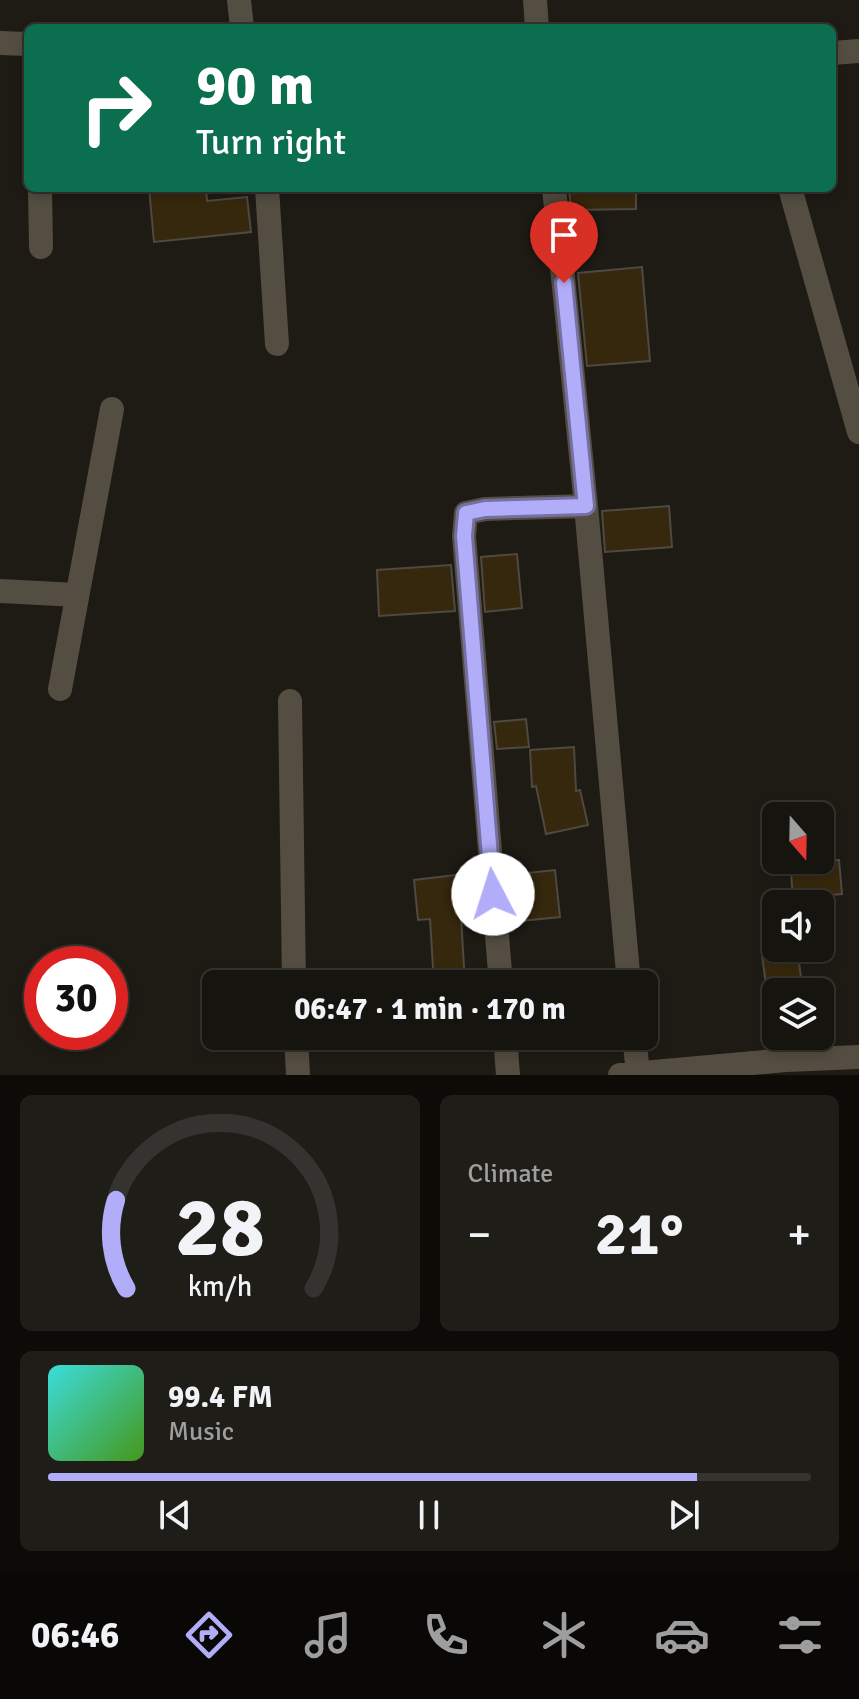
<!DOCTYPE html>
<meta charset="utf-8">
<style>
:root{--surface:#16140f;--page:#1f1d18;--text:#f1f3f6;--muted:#9e9e9e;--line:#35332f;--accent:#b2adf9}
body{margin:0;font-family:Signika,sans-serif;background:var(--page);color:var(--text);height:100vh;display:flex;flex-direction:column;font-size:30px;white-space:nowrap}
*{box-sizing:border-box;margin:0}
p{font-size:26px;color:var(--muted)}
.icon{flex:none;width:44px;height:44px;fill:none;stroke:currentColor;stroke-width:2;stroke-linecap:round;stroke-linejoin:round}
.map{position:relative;height:1075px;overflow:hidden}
.panel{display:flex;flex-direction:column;gap:20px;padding:20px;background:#0c0b08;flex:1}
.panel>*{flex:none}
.hud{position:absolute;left:24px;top:24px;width:812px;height:168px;border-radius:12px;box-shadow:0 4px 12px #0003,0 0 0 2px var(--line);background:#0b6e4f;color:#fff;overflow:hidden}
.needle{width:52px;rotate:160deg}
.tools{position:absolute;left:762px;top:802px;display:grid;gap:16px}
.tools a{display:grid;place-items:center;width:72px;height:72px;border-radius:12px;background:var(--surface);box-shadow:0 4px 12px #0003,0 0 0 2px var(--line);font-size:40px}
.speed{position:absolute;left:24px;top:946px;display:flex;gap:16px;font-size:40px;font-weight:700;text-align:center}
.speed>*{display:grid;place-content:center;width:104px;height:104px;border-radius:50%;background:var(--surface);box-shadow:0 4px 12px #0003,0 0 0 2px var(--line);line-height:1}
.speed .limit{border:12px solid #d22;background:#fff;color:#111}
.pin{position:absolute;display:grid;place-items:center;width:68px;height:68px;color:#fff;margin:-82px -34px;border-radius:50% 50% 50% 0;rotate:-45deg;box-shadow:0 0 8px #0007}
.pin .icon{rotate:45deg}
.me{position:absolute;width:88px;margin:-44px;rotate:355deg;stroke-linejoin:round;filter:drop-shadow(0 0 6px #0008)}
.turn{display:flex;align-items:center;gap:28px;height:168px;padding:0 40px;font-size:36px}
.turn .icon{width:104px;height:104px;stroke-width:2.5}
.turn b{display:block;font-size:56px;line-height:68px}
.big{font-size:60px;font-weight:700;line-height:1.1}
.panel .card{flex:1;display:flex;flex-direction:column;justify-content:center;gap:12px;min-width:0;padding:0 28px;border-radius:12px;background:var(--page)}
.panel .dial{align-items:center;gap:0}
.dial svg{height:208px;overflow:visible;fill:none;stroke:var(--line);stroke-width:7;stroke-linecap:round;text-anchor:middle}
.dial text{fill:var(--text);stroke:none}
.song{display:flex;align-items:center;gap:24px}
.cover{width:96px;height:96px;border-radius:12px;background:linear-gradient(135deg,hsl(180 70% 55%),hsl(100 70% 35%))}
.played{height:8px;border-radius:4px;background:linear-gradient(90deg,var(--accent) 85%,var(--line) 85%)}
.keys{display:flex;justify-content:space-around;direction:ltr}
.heat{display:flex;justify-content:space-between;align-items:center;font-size:44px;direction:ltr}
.panel .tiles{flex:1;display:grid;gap:20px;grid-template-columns:1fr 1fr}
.card:last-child{grid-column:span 2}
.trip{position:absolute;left:202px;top:970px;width:456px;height:80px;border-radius:12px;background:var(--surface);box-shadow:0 4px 12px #0003,0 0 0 2px var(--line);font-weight:700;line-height:80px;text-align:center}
.dock{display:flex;height:128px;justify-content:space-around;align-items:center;background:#090806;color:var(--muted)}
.dock .icon{width:56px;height:56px}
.dock .selected{color:var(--accent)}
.dock b{font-size:36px;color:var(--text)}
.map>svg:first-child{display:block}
</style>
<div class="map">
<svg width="859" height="1075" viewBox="0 0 859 1075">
<rect width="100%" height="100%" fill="#1e1a14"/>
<path fill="#36280d" stroke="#4e4942" stroke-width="2" d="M149 188H206L207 201 247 197 251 232 154 242Z
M569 188H636V209L571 210Z
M642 267 650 361 587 366 578 273Z
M669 506 672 547 605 552 602 511Z
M517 554 522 608 485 612 481 557Z
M451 565 455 611 379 616 377 570Z
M526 719 529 747 497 749 494 722Z
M574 747 576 791 580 790 588 825 546 834 536 786 532 787 530 750Z
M790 860H839L842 894 793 898Z
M555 870 560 917 511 922 507 875Z
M464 874 465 879 477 878 480 914 461 916 465 984H434L430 919 418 920 414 880Z
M761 948H797L803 992H767Z"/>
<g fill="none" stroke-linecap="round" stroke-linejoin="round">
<path stroke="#544d41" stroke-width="24" d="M239 0 242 28
M535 0 537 28
M0 43 28 44
M832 53 859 51
M40 188 41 247
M267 188 277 344
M554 188 586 506 629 984
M790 188 859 432
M0 591 77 595
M60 689 112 409
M290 701 294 984
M501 984 464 536 466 513 485 509 586 506
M296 1036 298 1075
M505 1036 508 1075
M634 1036 638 1073
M620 1075 786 1060 859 1057"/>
</g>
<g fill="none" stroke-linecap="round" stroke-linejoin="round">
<defs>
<path id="route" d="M493 894 464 536 466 513 485 509 586 506 564 283"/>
</defs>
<use href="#route" stroke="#7470a2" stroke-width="20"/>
<use href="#route" stroke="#b2adf9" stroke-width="14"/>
</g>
</svg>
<div class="tools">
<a><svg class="needle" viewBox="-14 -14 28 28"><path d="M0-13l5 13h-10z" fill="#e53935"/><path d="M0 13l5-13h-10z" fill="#9e9e9e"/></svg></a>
<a><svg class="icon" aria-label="sound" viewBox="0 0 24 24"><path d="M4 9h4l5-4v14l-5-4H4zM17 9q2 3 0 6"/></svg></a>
<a><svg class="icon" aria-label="layers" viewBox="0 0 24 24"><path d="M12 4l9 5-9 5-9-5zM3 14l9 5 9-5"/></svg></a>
</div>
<div class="speed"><div class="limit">30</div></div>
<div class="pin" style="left:564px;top:283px;background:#d93025"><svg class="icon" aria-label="arrive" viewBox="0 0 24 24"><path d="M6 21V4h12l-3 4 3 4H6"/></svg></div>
<svg class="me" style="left:493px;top:894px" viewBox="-20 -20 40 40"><circle r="19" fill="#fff"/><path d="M0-13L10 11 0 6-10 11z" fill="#b2adf9"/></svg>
<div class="trip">06:47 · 1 min · 170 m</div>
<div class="hud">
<div class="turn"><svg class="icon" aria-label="right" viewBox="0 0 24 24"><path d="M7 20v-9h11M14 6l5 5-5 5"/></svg><div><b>90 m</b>Turn right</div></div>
</div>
</div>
<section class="panel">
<div class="tiles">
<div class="card dial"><svg viewBox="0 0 100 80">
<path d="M14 69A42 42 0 1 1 86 69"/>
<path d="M14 69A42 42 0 0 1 10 35" stroke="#b2adf9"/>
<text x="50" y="56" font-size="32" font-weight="700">28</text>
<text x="50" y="72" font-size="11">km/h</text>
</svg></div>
<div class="card"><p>Climate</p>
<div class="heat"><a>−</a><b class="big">21°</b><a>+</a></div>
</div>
<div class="card">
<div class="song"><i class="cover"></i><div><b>99.4 FM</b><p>Music</p></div></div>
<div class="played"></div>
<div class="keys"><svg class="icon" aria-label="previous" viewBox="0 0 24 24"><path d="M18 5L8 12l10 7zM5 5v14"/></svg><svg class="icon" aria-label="pause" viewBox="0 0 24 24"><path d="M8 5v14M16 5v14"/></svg><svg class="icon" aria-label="next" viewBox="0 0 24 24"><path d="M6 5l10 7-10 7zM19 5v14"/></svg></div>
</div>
</div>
</section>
<nav class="dock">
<b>06:46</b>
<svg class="icon selected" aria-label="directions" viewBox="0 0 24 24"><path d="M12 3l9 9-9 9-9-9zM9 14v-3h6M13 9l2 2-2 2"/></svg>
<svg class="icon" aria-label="music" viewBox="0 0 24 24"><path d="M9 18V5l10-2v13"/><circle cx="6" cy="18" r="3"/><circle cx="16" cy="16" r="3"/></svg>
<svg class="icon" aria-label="phone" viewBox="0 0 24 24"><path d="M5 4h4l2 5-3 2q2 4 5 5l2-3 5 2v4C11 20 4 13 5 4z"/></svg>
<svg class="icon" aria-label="climate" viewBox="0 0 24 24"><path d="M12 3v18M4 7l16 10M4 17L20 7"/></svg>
<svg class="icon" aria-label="car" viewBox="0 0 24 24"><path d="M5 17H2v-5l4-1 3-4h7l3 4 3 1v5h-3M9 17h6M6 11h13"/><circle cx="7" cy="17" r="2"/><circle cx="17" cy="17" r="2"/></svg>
<svg class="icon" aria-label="filters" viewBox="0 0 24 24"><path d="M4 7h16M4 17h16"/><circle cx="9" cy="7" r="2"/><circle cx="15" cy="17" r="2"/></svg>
</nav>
